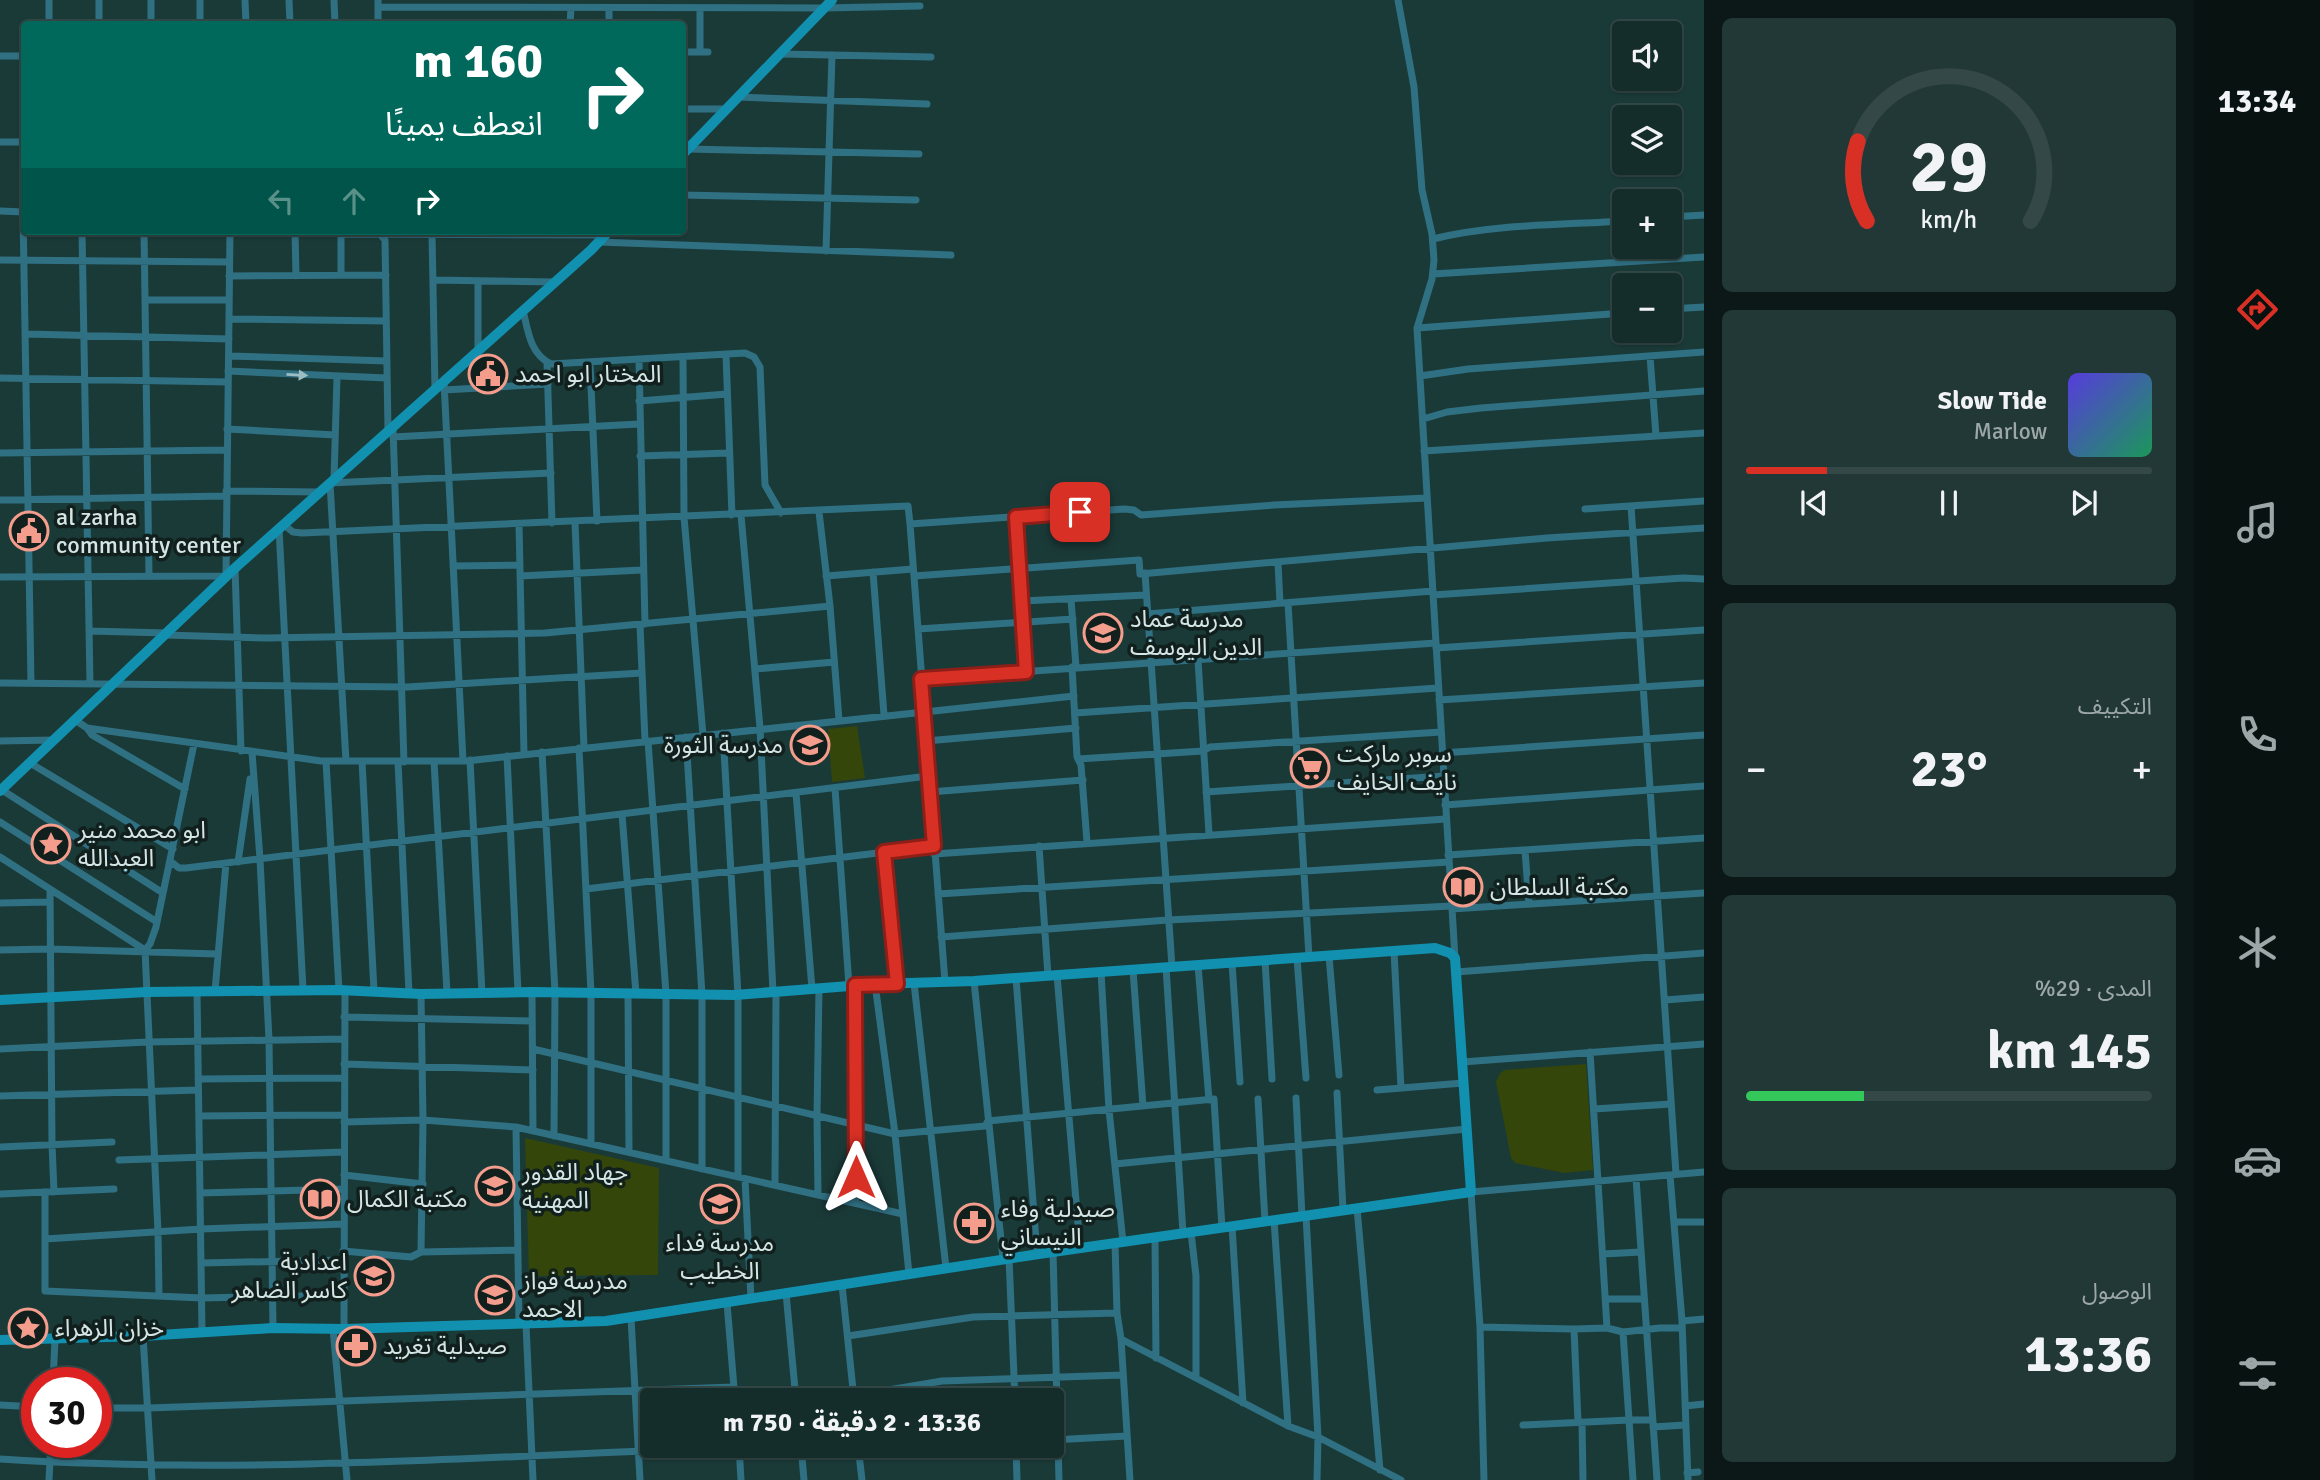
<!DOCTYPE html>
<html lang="ar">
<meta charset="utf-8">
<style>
:root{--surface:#142c2a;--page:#213836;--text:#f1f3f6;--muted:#9da7a8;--line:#334847;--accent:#d93025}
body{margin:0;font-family:Signika,"Noto Sans Arabic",sans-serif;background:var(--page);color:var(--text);direction:rtl;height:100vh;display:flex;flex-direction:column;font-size:26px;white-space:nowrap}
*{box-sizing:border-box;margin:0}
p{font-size:23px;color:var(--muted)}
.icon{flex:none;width:38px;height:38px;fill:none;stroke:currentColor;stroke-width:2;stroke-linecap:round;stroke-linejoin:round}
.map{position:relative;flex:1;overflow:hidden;direction:ltr}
.sheet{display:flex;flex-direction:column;gap:18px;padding:18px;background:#0b1817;width:490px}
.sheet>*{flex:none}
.top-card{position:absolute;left:21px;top:21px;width:665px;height:214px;border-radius:7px;box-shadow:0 2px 5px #0004,0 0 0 2px var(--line);direction:rtl;background:#00695c;color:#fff;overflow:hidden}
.controls{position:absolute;left:1612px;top:21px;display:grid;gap:14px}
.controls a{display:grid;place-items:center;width:70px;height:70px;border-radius:7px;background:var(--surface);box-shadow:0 2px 5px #0004,0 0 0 2px var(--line);font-size:35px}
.speed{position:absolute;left:21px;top:1367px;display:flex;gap:14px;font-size:35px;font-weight:700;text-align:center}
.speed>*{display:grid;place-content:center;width:91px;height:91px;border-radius:50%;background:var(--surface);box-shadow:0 2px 5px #0004,0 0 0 2px var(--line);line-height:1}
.speed .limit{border:10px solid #d22;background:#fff;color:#111}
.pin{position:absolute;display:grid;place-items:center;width:60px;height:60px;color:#fff;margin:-30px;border-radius:14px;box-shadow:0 4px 10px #0006}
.me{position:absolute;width:77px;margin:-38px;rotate:0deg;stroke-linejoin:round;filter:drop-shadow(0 0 5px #0008)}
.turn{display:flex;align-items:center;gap:24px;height:147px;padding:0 28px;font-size:32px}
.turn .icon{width:91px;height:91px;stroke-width:2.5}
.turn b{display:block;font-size:49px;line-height:60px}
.lanes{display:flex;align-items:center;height:66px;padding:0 28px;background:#0003;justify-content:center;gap:35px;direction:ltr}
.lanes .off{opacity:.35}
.big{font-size:52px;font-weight:700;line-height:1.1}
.sheet .widget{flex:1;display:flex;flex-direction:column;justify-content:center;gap:10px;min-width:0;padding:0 24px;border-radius:10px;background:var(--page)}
.sheet .dial{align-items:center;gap:0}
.dial svg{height:182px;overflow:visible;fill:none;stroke:var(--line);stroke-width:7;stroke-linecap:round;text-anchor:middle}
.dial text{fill:var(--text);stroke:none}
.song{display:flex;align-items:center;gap:21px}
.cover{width:84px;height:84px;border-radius:10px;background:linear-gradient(135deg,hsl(250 70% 55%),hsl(150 70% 35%))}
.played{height:7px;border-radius:4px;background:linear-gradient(90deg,var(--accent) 20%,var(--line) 20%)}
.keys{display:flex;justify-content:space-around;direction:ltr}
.heat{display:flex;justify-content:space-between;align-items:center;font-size:38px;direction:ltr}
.charge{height:10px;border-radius:5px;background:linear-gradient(90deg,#34c759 29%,var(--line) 0)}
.trip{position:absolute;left:640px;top:1388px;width:424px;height:70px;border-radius:7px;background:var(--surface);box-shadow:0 2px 5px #0004,0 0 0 2px var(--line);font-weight:700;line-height:70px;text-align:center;direction:rtl}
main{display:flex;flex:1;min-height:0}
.menu{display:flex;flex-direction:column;width:126px;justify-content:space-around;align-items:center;background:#081211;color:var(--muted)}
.menu .icon{width:49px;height:49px}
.menu .on{color:var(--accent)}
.menu b{font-size:32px;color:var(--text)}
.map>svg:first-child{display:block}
</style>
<main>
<nav class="menu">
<b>13:34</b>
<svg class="icon on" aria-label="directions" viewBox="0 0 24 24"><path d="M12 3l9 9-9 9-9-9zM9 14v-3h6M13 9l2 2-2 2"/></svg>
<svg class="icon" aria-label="music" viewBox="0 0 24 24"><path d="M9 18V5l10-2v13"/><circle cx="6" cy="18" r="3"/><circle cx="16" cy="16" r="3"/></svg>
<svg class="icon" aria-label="phone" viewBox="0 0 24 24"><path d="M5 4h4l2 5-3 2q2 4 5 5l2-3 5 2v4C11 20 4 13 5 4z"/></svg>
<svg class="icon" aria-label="climate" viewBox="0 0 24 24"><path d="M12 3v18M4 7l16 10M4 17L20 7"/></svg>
<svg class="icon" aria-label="car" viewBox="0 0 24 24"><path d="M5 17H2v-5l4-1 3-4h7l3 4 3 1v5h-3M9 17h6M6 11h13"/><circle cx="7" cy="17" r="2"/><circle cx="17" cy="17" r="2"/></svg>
<svg class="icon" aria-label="filters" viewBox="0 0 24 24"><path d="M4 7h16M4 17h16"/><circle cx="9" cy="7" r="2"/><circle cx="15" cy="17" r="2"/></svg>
</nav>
<section class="sheet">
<div class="widget dial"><svg viewBox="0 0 100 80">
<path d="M14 69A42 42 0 1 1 86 69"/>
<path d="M14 69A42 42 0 0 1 10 34" stroke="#d93025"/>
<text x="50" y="56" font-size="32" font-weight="700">29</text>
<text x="50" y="72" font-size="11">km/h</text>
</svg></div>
<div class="widget">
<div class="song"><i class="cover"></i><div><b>Slow Tide</b><p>Marlow</p></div></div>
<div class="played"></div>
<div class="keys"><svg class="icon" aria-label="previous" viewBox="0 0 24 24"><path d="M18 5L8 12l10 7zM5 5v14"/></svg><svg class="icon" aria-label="pause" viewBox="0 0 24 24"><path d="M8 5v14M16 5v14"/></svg><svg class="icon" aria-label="next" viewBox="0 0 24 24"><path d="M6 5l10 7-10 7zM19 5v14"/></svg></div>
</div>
<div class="widget"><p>التكييف</p>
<div class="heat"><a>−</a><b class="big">23°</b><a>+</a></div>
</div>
<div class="widget"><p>المدى · 29%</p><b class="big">145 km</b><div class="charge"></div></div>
<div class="widget"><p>الوصول</p><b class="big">13:36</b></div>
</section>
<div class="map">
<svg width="1704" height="1480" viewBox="0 0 1704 1480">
<rect width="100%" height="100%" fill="#1a3a38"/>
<path fill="#344609" d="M857 726 865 778 832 782 828 729Z
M1586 1064 1593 1170 1564 1173 1515 1163 1511 1158 1496 1082 1500 1073 1505 1070Z
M525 1138 659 1168 658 1275 529 1276Z"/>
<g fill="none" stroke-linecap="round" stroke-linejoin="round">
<path stroke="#307083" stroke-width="7" d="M49 0V24
M99 0V24
M151 0V24
M200 0V24
M245 0 246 24
M289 0 290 24
M334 0 335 24
M378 0V24
M1398 0 1414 87 1422 190 1432 234 1434 260 1432 279 1417 328 1455 958
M378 7 824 8 920 6
M700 8V52
M570 24 571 8
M609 24V8
M682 52H708
M780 54 931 57
M0 56H24
M738 97 927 104
M682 109H727
M0 142H24
M688 149 919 154
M682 195 916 200
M0 211 24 212
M23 212 31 683
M1670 217 1704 215
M82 231 90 683
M144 231 149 576
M295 231 296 276
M341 231V275
M378 232 385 240 388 431
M341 234 605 235
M432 234 435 390
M1433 239C1492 224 1563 225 1624 221
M598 242 951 255
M826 251 832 55
M0 260 229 262
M1433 274 1704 257
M229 276 386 275
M433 280 555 282
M145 300H229
M1670 309 1704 307
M523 310C528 331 530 354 551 364L745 353 754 357 760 367 765 485 781 513
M229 319 386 321
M1417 328 1624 313
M26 334 229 339
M478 351V281
M726 355 732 515
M229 356 387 361
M1650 356 1656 436
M683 357 684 517 703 735
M639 360 645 624
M547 362 552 523
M590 363 597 521
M228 371 387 378
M1420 376 1468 369 1704 352
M0 378 228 382
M444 382 463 761
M444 390 548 384
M639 401 727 394
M1423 419 1447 412 1481 408 1704 391
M393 427 404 762
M227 429 335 435
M393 437 639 424
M1424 451 1704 433
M0 453 227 450
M640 456 729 453
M334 479 337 377
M226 491 319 492
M0 500 226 496
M1631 506 1676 1174
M1585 509 1704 501
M819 512 830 606 839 720
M741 515 760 728 773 992
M1016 517 1026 672
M575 522 584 748
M283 524 293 532 302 533 908 506 910 524 1124 509 1134 510 1141 515 1274 505 1427 498
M519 524 524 754
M910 524 945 982
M279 528 303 990
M1278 563 1280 603
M453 566 520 565
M235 568 241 751
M873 572 884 715
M1145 573 1172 967
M520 576 642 570
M826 576 913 569
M914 576 1139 560 1140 574 1547 538 1704 528
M0 577 226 576 230 231
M1433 595 1683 578 1704 579
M1071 599 1076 667
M1022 601 1146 595
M1288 603 1309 957
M1147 614 1433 591
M640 625 645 741
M918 629 1073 619
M89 631 167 633
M165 635 266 638 545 633 830 606
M1436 648 1704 630
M1198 660 1209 834
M1072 667 1077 757 1081 765 1087 842
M755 669 834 662
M921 679 1436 643
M0 683 407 687 642 673
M1439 700 1704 683
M1075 713 1438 688
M75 720 87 728 321 761H466L1074 696
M87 728 92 735 185 789
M723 733 738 995V1177
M686 737 702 995V1169
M0 741 54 740
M648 741 666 994V1160
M926 741 1076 728
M579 748 591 993V1144
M252 752 260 859 269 1040 273 1328
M542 752 555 992 554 1136
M1442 753 1704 735
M507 756 518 992
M1078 759 1203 751 1210 747 1441 732
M470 760 482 993
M326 761 339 990
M346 761 330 483 551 473
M362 761 374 991
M434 761 447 993
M398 762 409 993
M30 763 173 849
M835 788 849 986
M2 790 163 893
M930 792 1083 780
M1206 792 1444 776
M796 793 812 989
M1445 805 1704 786
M622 814 636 994
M0 822 157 922
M1039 846 1048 976
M1525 850 1529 904
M884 852 897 984
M934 854 1446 819
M1448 855 1704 838
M0 857 145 950 158 1232 159 1295
M170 861 179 868H186L928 776
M238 862 250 779
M586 889 934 846
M50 890 52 1144 54 1192
M938 894 1449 862
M0 903 50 902
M1452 909 1704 893
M941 937 1168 920 1452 906
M0 950 50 949 217 954
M145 950 150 944 156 927 194 744
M1394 951 1401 1088
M1329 956 1339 1075
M1297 958 1306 1078
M1265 960 1272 1079
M1232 963 1240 1082
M1198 965 1209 1100
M1166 967 1183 1233
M1133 970 1143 1106
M1101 972 1109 1110 1123 1242
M1456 972 1704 953
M1057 975 1080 1248
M1016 978 1037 1254
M974 981 1003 1259
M914 983 946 1268
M875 984 895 1134 903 1214
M855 985 856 1203
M197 991 202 1332
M215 991 226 863
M532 992 533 1131
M628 993 629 1152
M421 994 423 1120 421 1252 518 1250
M1665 1000 1704 997
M344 1017 532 1021
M0 1049 148 1042 344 1039
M533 1049 895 1134 985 1126 988 1121 1214 1099 1222 1228
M1590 1052 1607 1328
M1462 1062 1704 1044
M344 1064 533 1070
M198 1079 343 1078
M1377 1090 1463 1083
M1337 1093 1343 1210
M0 1096 198 1090
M1296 1098 1302 1216
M1258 1099 1265 1222
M1594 1109 1671 1104
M199 1116 344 1115
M344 1122 423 1120 516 1127 903 1214 909 1274
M516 1127 519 1324
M0 1147 112 1142
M119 1160 344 1152
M1115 1164 1467 1129
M344 1175 423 1184
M1670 1175 1682 1321 1688 1480
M1636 1178 1657 1480
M745 1179 751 1299
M775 1185 776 992
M45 1192V1291L202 1298 343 1295
M200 1193 344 1189
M0 1194 114 1189
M818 1194 817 1116 819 988
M1357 1208 1380 1470
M1306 1216 1318 1437 1401 1480
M1274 1220 1288 1426
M1674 1222H1704
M1232 1226 1243 1403
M1191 1232 1196 1276V1378
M1155 1237 1156 1358
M45 1239 201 1229 344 1224
M1115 1243 1117 1313 1121 1339
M343 1251 411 1257 421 1252
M1053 1252 1059 1480
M1603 1254 1641 1252
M1009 1258 1015 1400
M201 1263 343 1260
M842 1285 854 1399
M786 1293 796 1400
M1605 1299H1644
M727 1303 735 1400
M631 1318 640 1480
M1682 1321 1704 1319
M526 1324 533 1480
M1480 1327 1574 1329 1578 1422
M333 1329 347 1480
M344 1329 345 990
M1574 1329 1607 1328 1623 1332 1660 1328H1681
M1623 1332 1629 1420H1652
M143 1336 152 1480
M848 1336 973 1317 1117 1313
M53 1382 55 1340
M829 1400 942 1381 1123 1375
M0 1405 37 1407
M1685 1406 1704 1404
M96 1408H148L734 1387
M1582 1422 1583 1480
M1523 1425 1629 1420 1633 1480
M1653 1427 1685 1425
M1052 1440 1127 1436
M739 1446 741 1480
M801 1446 804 1480
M858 1446 862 1480
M1016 1446 1017 1480
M859 1450 907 1446
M0 1459C246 1475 493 1456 739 1447
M1687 1473 1698 1472
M49 1480 51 1442
M1130 1480 1121 1339 1288 1426 1318 1437 1317 1480
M1484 1480 1480 1327 1471 1192 1704 1172"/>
<path stroke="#1191af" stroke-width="10" d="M682 155 832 0
M0 791 235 568 591 250 609 231
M0 1000 147 992 339 990 421 994 532 992 735 995 875 984 974 981 1435 948 1450 953 1455 958 1471 1192 1039 1254 606 1321 344 1329 273 1328 143 1336 0 1340"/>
</g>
<defs><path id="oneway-solid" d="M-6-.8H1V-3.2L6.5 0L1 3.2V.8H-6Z" transform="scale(1.75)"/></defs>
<use fill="#9bbdc2" href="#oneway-solid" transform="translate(297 375) rotate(3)"/>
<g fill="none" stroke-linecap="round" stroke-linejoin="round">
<defs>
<path id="route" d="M856 1177 855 985 897 984 884 852 934 846 921 679 1026 672 1016 517 1080 512"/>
</defs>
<use href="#route" stroke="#8d1f18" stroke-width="18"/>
<use href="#route" stroke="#d93025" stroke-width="12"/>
</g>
<defs>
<symbol id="civic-ring" viewBox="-11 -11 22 22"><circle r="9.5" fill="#111f1d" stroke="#f49d8d" stroke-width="1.5"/><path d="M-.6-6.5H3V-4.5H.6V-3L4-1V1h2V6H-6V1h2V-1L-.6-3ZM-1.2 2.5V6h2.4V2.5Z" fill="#f49d8d"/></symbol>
<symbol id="school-ring" viewBox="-11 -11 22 22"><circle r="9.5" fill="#111f1d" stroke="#f49d8d" stroke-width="1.5"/><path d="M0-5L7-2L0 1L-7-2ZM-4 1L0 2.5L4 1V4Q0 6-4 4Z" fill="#f49d8d"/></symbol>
<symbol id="supermarket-ring" viewBox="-11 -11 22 22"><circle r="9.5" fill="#111f1d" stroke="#f49d8d" stroke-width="1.5"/><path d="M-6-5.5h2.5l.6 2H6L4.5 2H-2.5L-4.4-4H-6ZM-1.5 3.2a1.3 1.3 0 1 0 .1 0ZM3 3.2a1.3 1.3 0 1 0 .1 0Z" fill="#f49d8d"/></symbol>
<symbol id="sight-ring" viewBox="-11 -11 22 22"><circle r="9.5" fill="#111f1d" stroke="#f49d8d" stroke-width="1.5"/><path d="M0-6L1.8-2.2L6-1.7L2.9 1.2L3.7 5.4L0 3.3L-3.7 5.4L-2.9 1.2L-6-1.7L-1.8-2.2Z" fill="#f49d8d"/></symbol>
<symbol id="library-ring" viewBox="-11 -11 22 22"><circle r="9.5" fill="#111f1d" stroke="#f49d8d" stroke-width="1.5"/><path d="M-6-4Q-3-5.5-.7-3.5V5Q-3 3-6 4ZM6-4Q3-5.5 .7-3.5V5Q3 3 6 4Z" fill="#f49d8d"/></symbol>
<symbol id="pharmacy-ring" viewBox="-11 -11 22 22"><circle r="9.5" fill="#111f1d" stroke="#f49d8d" stroke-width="1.5"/><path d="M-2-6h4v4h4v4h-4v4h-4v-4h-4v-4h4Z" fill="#f49d8d"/></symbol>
</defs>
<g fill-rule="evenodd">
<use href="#civic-ring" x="466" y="352" width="44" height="44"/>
<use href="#civic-ring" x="7" y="509" width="44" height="44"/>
<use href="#school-ring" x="1081" y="611" width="44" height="44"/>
<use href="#school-ring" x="788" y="723" width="44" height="44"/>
<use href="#supermarket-ring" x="1288" y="746" width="44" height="44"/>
<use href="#sight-ring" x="29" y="822" width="44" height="44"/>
<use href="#library-ring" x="1441" y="865" width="44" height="44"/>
<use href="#school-ring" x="473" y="1164" width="44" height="44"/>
<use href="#library-ring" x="298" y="1177" width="44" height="44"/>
<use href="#school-ring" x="698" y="1182" width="44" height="44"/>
<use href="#pharmacy-ring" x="952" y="1201" width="44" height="44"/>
<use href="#school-ring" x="352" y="1254" width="44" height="44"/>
<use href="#school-ring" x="473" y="1273" width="44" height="44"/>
<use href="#sight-ring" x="6" y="1306" width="44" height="44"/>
<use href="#pharmacy-ring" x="334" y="1324" width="44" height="44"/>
</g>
<g text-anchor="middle" stroke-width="7" stroke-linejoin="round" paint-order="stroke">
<g font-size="24" fill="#d4e6e4" stroke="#111f1d" text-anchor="start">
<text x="515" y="382">المختار ابو احمد</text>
<text x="56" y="525">al zarha<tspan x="56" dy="28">community center</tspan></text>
<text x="1130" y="627">مدرسة عماد<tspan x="1130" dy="28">الدين اليوسف</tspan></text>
<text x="783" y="753" text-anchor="end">مدرسة الثورة</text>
<text x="1337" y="762">سوبر ماركت<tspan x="1337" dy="28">نايف الخايف</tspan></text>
<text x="78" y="838">ابو محمد منير<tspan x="78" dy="28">العبدالله</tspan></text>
<text x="1490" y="895">مكتبة السلطان</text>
<text x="522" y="1180">جهاد القدور<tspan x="522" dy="28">المهنية</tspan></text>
<text x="347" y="1207">مكتبة الكمال</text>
<text x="1001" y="1217">صيدلية وفاء<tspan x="1001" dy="28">النيساني</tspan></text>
<text x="720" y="1251" text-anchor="middle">مدرسة فداء<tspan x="720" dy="28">الخطيب</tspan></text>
<text x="347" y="1270" text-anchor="end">اعدادية<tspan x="347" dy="28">كاسر الضاهر</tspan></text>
<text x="522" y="1289">مدرسة فواز<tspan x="522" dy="28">الاحمد</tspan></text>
<text x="55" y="1336">خزان الزهراء</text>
<text x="383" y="1354">صيدلية تغريد</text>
</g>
</g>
</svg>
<div class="controls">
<a><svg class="icon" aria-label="sound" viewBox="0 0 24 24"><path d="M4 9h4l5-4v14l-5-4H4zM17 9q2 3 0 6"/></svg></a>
<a><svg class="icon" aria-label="layers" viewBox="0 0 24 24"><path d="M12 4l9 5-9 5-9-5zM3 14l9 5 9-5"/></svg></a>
<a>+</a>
<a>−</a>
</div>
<div class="speed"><div class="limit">30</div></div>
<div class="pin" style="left:1080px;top:512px;background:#d93025"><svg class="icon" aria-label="arrive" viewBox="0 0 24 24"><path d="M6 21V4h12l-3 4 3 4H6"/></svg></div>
<svg class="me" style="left:856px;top:1177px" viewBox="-20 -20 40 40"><path d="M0-17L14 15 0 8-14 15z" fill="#d93025" stroke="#fff" stroke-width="4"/></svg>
<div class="trip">13:36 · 2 دقيقة · 750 m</div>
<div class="top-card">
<div class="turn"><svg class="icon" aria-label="right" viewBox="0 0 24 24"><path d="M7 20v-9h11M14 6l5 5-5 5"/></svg><div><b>160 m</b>انعطف يمينًا</div></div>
<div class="lanes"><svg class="icon off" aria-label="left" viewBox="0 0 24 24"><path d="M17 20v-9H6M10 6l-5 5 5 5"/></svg><svg class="icon off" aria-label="ahead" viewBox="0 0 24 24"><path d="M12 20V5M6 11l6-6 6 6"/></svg><svg class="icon" aria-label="right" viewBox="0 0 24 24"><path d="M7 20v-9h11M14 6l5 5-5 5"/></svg></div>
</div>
</div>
</main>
